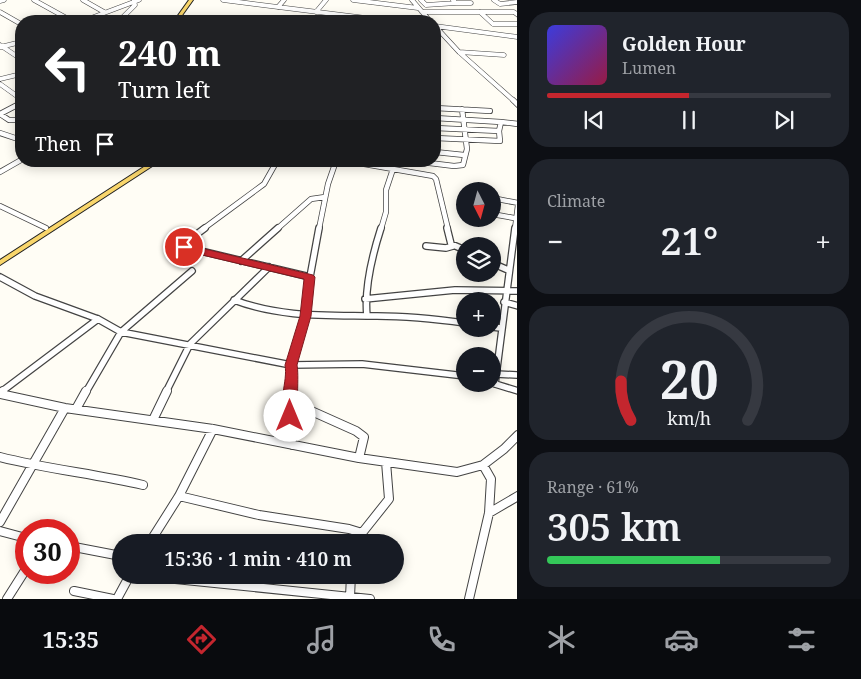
<!DOCTYPE html>
<meta charset="utf-8">
<style>
:root{--surface:#171b24;--page:#20242c;--text:#f1f3f6;--muted:#9ea1a6;--line:#363941;--accent:#c4262e}
body{margin:0;font-family:"Noto Serif",serif;background:var(--page);color:var(--text);height:100vh;display:flex;flex-direction:column;font-size:19px;white-space:nowrap}
*{box-sizing:border-box;margin:0}
p{font-size:16px;color:var(--muted)}
.icon{flex:none;width:28px;height:28px;fill:none;stroke:currentColor;stroke-width:2;stroke-linecap:round;stroke-linejoin:round}
.map{position:relative;flex:1;overflow:hidden}
.side{display:flex;flex-direction:column;gap:12px;padding:12px;background:#0d0f14;width:344px}
.side>*{flex:none}
.guide{position:absolute;left:15px;top:15px;width:426px;height:152px;border-radius:20px;box-shadow:0 2px 12px #0003;background:#202124;color:#fff;overflow:hidden}
.needle{width:32px;rotate:174deg}
.buttons{position:absolute;left:456px;top:182px;display:grid;gap:10px}
.buttons a{display:grid;place-items:center;width:45px;height:45px;border-radius:50%;background:var(--surface);box-shadow:0 2px 12px #0003;font-size:25px}
.speed{position:absolute;left:15px;top:519px;display:flex;gap:10px;font-size:25px;font-weight:700;text-align:center}
.speed>*{display:grid;place-content:center;width:65px;height:65px;border-radius:50%;background:var(--surface);box-shadow:0 2px 12px #0003;line-height:1}
.speed .limit{border:8px solid #d22;background:#fff;color:#111}
.pin{position:absolute;display:grid;place-items:center;width:42px;height:42px;color:#fff;margin:-21px;border:2px solid #fff;border-radius:50%;box-shadow:0 1px 5px #0007}
.me{position:absolute;width:55px;margin:-28px;rotate:0deg;stroke-linejoin:round;filter:drop-shadow(0 0 4px #0008)}
.turn{display:flex;align-items:center;gap:18px;height:105px;padding:0 20px;font-size:22px}
.turn .icon{width:65px;height:65px;stroke-width:2.5}
.turn b{display:block;font-size:35px;line-height:42px}
.then{display:flex;align-items:center;height:48px;padding:0 20px;background:#0003;gap:10px;font-size:19px}
.big{font-size:38px;font-weight:600;line-height:1.1}
.side .tile{flex:1;display:flex;flex-direction:column;justify-content:center;gap:8px;min-width:0;padding:0 18px;border-radius:20px;background:var(--page)}
.side .dial{align-items:center;gap:0}
.dial svg{height:130px;overflow:visible;fill:none;stroke:var(--line);stroke-width:7;stroke-linecap:round;text-anchor:middle}
.dial text{fill:var(--text);stroke:none}
.song{display:flex;align-items:center;gap:15px}
.cover{width:60px;height:60px;border-radius:8px;background:linear-gradient(135deg,hsl(240 70% 55%),hsl(340 70% 35%))}
.played{height:5px;border-radius:2px;background:linear-gradient(90deg,var(--accent) 50%,var(--line) 50%)}
.keys{display:flex;justify-content:space-around;direction:ltr}
.heat{display:flex;justify-content:space-between;align-items:center;font-size:28px;direction:ltr}
.charge{height:8px;border-radius:4px;background:linear-gradient(90deg,#34c759 61%,var(--line) 0)}
.trip{position:absolute;left:112px;top:534px;width:292px;height:50px;border-radius:25px;background:var(--surface);box-shadow:0 2px 12px #0003;font-weight:600;line-height:50px;text-align:center}
.tabs{display:flex;height:80px;justify-content:space-around;align-items:center;background:#090b0e;color:var(--muted)}
.tabs .icon{width:35px;height:35px}
.tabs .current{color:var(--accent)}
.tabs b{font-size:22px;color:var(--text)}
main{display:flex;flex:1;min-height:0}
.map>svg:first-child{display:block}
</style>
<main>
<div class="map">
<svg width="518" height="599" viewBox="0 0 518 599">
<rect width="100%" height="100%" fill="#fffdf5"/>
<g fill="none" stroke-linecap="round" stroke-linejoin="round">
<defs>
<path id="minor-far3" d="M34 0 72 21
M83 0 104 12
M223 0 390 21
M353 0 418 8
M412 0 430 21
M421 0 426 5 456 3 453 0
M494 0 500 4 518 2
M0 1 4 0
M456 3H471
M278 7 284 0
M0 12 21 24
M316 12 326 0
M422 12H514L518 15
M480 12 493 24H518
M83 21 139 0
M119 21 135 5 134 1
M435 26 459 52 514 101
M435 26 518 37
M0 45 21 59
M0 47 21 42
M459 52 504 55
M0 79 21 74
M0 84 21 99"/>
<path id="minor-far2" d="M513 100 518 105
M435 108 490 111
M0 114 21 103
M0 114 9 120H21
M435 118 501 122 499 131 500 141 435 138
M501 122 518 124
M435 128 499 131
M0 133 21 140
M435 152 464 155
M347 161 433 176 436 179 448 229
M413 161 454 166 463 165 467 149 462 109
M0 172 21 160
M492 198 518 203
M0 206 46 228
M492 214 514 218
M203 229 264 184 277 161
M277 229 311 199 325 197
M319 229 328 184 336 161
M381 229 386 212V190L393 169
M515 229 518 205"/>
<path id="minor-far1" d="M205 228 185 243 184 247 310 277
M447 228 451 244 465 250
M426 246 446 248 453 246
M241 261 278 228
M492 263 508 270
M0 277 35 296 98 319 121 332 291 365 362 364 465 376
M365 299 455 290 518 291
M234 300C281 318 328 315 377 316 407 316 436 319 465 323
M504 302 518 306
M367 316C364 287 372 256 381 228
M492 327 501 328
M496 374 518 375
M492 383 518 391
M495 384 515 228
M1 392 98 319
M86 392 121 332 192 271
M166 392 190 344 269 267
M290 392 293 373 291 365 306 316 310 277 319 228"/>
<path id="minor" d="M290 391 289 401 292 445
M0 393 3 391
M0 394 65 408 213 429 359 458 457 472 483 465 504 449 518 435
M289 401 356 431 364 437 359 458
M76 409 86 391
M153 420 167 391
M0 457C47 469 96 474 143 485
M179 496 259 515 349 529 362 533 358 542
M489 513 518 496
M0 522 65 408
M0 531 26 538
M362 533 389 499 386 462
M150 542 179 496 213 429
M69 546 121 556
M136 575 370 599
M74 591 113 599
M350 597 351 575
M7 599 26 569
M117 599 130 575
M469 599 489 513 491 479 483 465"/>
<path id="major" d="M189 0H193L178 21H174Z
M153 161H160L0 265V260Z"/>
</defs>
<use href="#minor-far3" stroke="#444" stroke-width="5"/>
<use href="#minor-far2" stroke="#444" stroke-width="6"/>
<use href="#minor-far1" stroke="#444" stroke-width="8"/>
<use href="#minor" stroke="#444" stroke-width="10"/>
<use href="#major" stroke="#222" stroke-width="2"/>
<use href="#minor-far3" stroke="#fff" stroke-width="4"/>
<use href="#minor-far2" stroke="#fff" stroke-width="4.5"/>
<use href="#minor-far1" stroke="#fff" stroke-width="5.5"/>
<use href="#minor" stroke="#fff" stroke-width="8"/>
<use href="#major" fill="#f9d66b" fill-rule="evenodd"/>
</g>
<path fill="#c4262e" stroke="#7f191e" d="M184 244 313 275 315 277 311 316 297 365C299 372 297 414 295 419H285C277 403 288 382 285 365L300 316 304 279 181 250 179 247 181 245Z"/>
</svg>
<div class="buttons">
<a><svg class="needle" viewBox="-14 -14 28 28"><path d="M0-13l5 13h-10z" fill="#e53935"/><path d="M0 13l5-13h-10z" fill="#9ea1a6"/></svg></a>
<a><svg class="icon" aria-label="layers" viewBox="0 0 24 24"><path d="M12 4l9 5-9 5-9-5zM3 14l9 5 9-5"/></svg></a>
<a>+</a>
<a>−</a>
</div>
<div class="speed"><div class="limit">30</div></div>
<div class="pin" style="left:184px;top:247px;background:#d93025"><svg class="icon" aria-label="arrive" viewBox="0 0 24 24"><path d="M6 21V4h12l-3 4 3 4H6"/></svg></div>
<svg class="me" style="left:290px;top:416px" viewBox="-20 -20 40 40"><circle r="19" fill="#fff"/><path d="M0-13L10 11 0 6-10 11z" fill="#c4262e"/></svg>
<div class="trip">15:36 · 1 min · 410 m</div>
<div class="guide">
<div class="turn"><svg class="icon" aria-label="left" viewBox="0 0 24 24"><path d="M17 20v-9H6M10 6l-5 5 5 5"/></svg><div><b>240 m</b>Turn left</div></div>
<div class="then">Then<svg class="icon" aria-label="arrive" viewBox="0 0 24 24"><path d="M6 21V4h12l-3 4 3 4H6"/></svg></div>
</div>
</div>
<section class="side">
<div class="tile">
<div class="song"><i class="cover"></i><div><b>Golden Hour</b><p>Lumen</p></div></div>
<div class="played"></div>
<div class="keys"><svg class="icon" aria-label="previous" viewBox="0 0 24 24"><path d="M18 5L8 12l10 7zM5 5v14"/></svg><svg class="icon" aria-label="pause" viewBox="0 0 24 24"><path d="M8 5v14M16 5v14"/></svg><svg class="icon" aria-label="next" viewBox="0 0 24 24"><path d="M6 5l10 7-10 7zM19 5v14"/></svg></div>
</div>
<div class="tile"><p>Climate</p>
<div class="heat"><a>−</a><b class="big">21°</b><a>+</a></div>
</div>
<div class="tile dial"><svg viewBox="0 0 100 80">
<path d="M14 69A42 42 0 1 1 86 69"/>
<path d="M14 69A42 42 0 0 1 8 45" stroke="#c4262e"/>
<text x="50" y="56" font-size="32" font-weight="700">20</text>
<text x="50" y="72" font-size="11">km/h</text>
</svg></div>
<div class="tile"><p>Range · 61%</p><b class="big">305 km</b><div class="charge"></div></div>
</section>
</main>
<nav class="tabs">
<b>15:35</b>
<svg class="icon current" aria-label="directions" viewBox="0 0 24 24"><path d="M12 3l9 9-9 9-9-9zM9 14v-3h6M13 9l2 2-2 2"/></svg>
<svg class="icon" aria-label="music" viewBox="0 0 24 24"><path d="M9 18V5l10-2v13"/><circle cx="6" cy="18" r="3"/><circle cx="16" cy="16" r="3"/></svg>
<svg class="icon" aria-label="phone" viewBox="0 0 24 24"><path d="M5 4h4l2 5-3 2q2 4 5 5l2-3 5 2v4C11 20 4 13 5 4z"/></svg>
<svg class="icon" aria-label="climate" viewBox="0 0 24 24"><path d="M12 3v18M4 7l16 10M4 17L20 7"/></svg>
<svg class="icon" aria-label="car" viewBox="0 0 24 24"><path d="M5 17H2v-5l4-1 3-4h7l3 4 3 1v5h-3M9 17h6M6 11h13"/><circle cx="7" cy="17" r="2"/><circle cx="17" cy="17" r="2"/></svg>
<svg class="icon" aria-label="filters" viewBox="0 0 24 24"><path d="M4 7h16M4 17h16"/><circle cx="9" cy="7" r="2"/><circle cx="15" cy="17" r="2"/></svg>
</nav>
